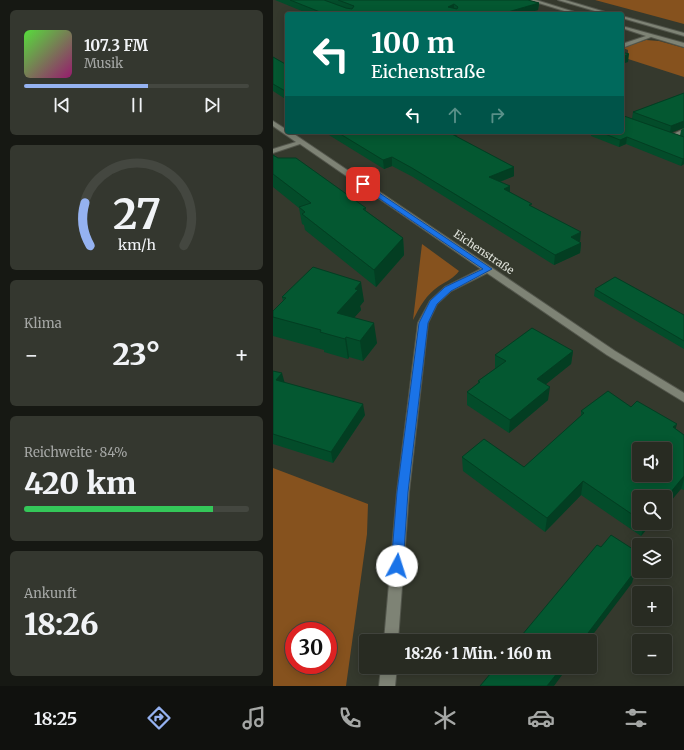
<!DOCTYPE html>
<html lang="de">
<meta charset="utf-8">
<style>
:root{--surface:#282b22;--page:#34372f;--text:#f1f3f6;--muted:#a5a7a5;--line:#444740;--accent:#95b2f1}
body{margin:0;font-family:Merriweather,serif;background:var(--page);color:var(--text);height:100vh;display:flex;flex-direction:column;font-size:15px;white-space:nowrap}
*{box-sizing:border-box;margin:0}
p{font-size:13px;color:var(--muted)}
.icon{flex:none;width:22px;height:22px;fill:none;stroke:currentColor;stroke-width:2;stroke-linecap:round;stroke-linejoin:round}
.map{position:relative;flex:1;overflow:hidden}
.panel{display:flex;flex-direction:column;gap:10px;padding:10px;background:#161813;width:273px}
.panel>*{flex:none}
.top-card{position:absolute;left:12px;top:12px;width:339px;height:122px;border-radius:4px;box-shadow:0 2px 10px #0003,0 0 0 1px var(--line);background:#00695c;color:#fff;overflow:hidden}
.tools{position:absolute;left:359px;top:442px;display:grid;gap:8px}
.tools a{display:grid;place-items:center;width:40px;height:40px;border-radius:4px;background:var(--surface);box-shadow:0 2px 10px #0003,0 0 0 1px var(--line);font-size:20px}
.speed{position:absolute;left:12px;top:622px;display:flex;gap:8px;font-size:20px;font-weight:700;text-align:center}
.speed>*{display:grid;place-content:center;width:52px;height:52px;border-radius:50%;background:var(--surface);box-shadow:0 2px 10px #0003,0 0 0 1px var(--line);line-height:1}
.speed .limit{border:6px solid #d22;background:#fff;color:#111}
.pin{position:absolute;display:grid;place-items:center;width:34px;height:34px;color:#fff;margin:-17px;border-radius:8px;box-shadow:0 2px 6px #0006}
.me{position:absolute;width:44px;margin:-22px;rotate:5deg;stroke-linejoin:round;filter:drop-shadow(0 0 3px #0008)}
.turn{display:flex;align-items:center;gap:14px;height:84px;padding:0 20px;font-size:18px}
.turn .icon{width:52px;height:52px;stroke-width:2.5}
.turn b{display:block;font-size:28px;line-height:34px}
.lanes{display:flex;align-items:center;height:38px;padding:0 20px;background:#0003;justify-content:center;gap:20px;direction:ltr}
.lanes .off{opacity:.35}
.big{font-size:30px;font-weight:800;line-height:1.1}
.panel .card{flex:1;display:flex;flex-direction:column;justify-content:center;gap:6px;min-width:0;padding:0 14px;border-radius:6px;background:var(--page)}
.panel .dial{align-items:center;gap:0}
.dial svg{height:104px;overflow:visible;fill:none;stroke:var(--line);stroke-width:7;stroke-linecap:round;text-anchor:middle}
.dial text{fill:var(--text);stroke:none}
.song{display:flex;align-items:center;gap:12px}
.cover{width:48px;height:48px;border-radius:6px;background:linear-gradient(135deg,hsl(110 70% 55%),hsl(320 70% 35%))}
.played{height:4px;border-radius:2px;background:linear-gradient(90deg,var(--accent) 55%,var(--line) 55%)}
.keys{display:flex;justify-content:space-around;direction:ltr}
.heat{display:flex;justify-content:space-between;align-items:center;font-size:22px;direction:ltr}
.charge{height:6px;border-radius:3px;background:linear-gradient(90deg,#34c759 84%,var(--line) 0)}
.trip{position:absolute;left:86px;top:634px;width:238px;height:40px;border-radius:4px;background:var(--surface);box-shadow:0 2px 10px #0003,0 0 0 1px var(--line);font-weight:800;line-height:40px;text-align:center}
.menu{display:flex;height:64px;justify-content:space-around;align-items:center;background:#10110e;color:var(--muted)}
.menu .icon{width:28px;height:28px}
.menu .active{color:var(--accent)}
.menu b{font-size:18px;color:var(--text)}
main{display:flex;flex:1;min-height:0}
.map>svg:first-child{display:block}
</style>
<main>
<section class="panel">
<div class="card">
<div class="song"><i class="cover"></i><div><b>107.3 FM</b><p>Musik</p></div></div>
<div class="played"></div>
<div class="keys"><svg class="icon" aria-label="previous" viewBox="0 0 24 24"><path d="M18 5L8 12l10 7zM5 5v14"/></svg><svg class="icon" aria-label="pause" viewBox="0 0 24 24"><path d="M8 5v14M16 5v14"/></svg><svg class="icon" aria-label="next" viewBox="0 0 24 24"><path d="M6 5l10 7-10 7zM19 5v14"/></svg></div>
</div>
<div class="card dial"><svg viewBox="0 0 100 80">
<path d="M14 69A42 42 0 1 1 86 69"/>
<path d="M14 69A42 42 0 0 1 10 36" stroke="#95b2f1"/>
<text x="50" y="56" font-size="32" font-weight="700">27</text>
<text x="50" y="72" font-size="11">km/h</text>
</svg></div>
<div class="card"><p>Klima</p>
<div class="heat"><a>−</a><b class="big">23°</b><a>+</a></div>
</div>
<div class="card"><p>Reichweite · 84%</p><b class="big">420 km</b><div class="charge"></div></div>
<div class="card"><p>Ankunft</p><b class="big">18:26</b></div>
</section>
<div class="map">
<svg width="411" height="686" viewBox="0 0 411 686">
<rect width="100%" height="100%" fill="#35392d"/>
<path fill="#86521e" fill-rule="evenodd" d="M322 0H411V24Z
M373 40 386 41 411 48V77L352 58 355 53V50L350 48Z
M149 244 186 271C181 278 174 281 166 286 153 295 147 306 140 320Z
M0 468 95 504 94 534 73 686H0ZM21 631H55V665H21Z"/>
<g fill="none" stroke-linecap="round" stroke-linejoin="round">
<defs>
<path id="street" d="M256 0H263L308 14H301Z
M349 26 411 43V47L378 37 349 48V44L373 36 349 28Z
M0 121 14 130V132H18L342 351 411 393V402L334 355 214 273 178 291 164 304 155 323 136 492 125 641H111L124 492 145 323 157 301 172 287 208 269 27 144 0 153V149L23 142 0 126Z
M411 129V133L397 139 394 137Z
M108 667H124L122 686H106Z"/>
<path id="secondary" d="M285 0H292L339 14H332Z
M349 16 411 33V36L349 18Z"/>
</defs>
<use href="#street" stroke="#53564c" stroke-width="2"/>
<use href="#secondary" stroke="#53564c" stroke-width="2"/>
<use href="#street" fill="#7e8375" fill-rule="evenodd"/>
<use href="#secondary" fill="#7e8375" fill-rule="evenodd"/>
</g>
<path fill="#034c2a" d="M2 0H255L266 3 265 10 251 14H36Z
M0 57 14 65V100L0 91Z
M411 93 398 133 407 136 408 130 411 128V164L408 166 353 144 346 147 318 136V132H349L359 119 360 112Z
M51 132H192L182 136 241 167V176L227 182 237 192 259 207 308 243 307 253 281 265 140 177 119 166 111 169Z
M0 155 5 158 93 208V211L130 238 131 255 103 287 32 230 31 225 29 224 26 208 0 187Z
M322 289 411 315V349L321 296Z
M9 297 91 301 87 306 88 310 81 317 104 343 90 361 76 357 75 359 51 352V350L0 336V311L10 301Z
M300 351 298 364 273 384 275 400 236 433 194 405V392L205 383V381L223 368H222V355Z
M0 371 11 383 92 415 60 463 0 444Z
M358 407 403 429 411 435V490L408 489 366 497V523H379L368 536 308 495 272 532 190 471 189 457 251 467 308 416V411Z"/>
<path fill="#033e22" d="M266 3 265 10 251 14H228Z
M181 4V11L175 7Z
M356 54 355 62 349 64V57Z
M411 121V128L397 133 398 126Z
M172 132H192L172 140Z
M354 137 353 144 346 147 347 140Z
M119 157V166L111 169 110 160Z
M411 158V164L408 166 410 159Z
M241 167V176L216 186V177Z
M237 186V196L231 189Z
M308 232 307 242 298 237Z
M130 238 131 255 103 287 101 270Z
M308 243 307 253 281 265 282 255Z
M88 282 91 301 87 306 88 310 68 333 64 313 82 289Z
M101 323 104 343 90 361 87 341Z
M73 337 76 357 75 359 72 339Z
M300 351 298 364 263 392 264 379Z
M9 373 12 384 3 380Z
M277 387 275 400 236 433 237 420Z
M90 404 92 415 60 463 58 452Z
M404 424 400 438V427Z
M411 476V479L408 489 392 508V499Z
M310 481 308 495 272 532 274 518Z
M372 523H379L368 536Z
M366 559V567L362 572 359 583 315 641H309L359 568Z
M289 667H295L281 686H274Z"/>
<path fill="#045831" stroke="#033e22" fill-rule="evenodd" d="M17 0H51L73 8 79 9 81 6 65 0H255L266 3 228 14H229H52ZM181 4 185 7 184 9 175 7Z
M349 52 356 54 349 57Z
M0 57 14 65V92L0 84Z
M411 93V121L398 126 360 112Z
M351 116 411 137V158L410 159 354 137 347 140 327 132H349V117Z
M64 132H175L241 167 216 177 237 186 231 189 259 204 256 205 308 232 298 237 308 243 282 255 139 168 119 157 110 160Z
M0 155 5 158H23L93 208 90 209 130 238 101 270 29 214 32 212 26 207 38 203 0 174Z
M40 267 88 282 82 289 85 290 64 313 101 323 87 341 73 337 72 339 47 332 48 330 0 317V311L13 298 9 297Z
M342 277 411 315V341L322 289Z
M259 328 300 351 264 379 277 387 237 420 194 392 207 382 205 381 233 361 222 355Z
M0 371 9 373 3 380 90 404 58 452 0 434Z
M335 391 358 407 364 401 404 424 400 427 411 435V476L392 499V497H366V519L310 481 274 518 189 457 211 439 251 467 311 413 308 411ZM366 449H392V475H366Z
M338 535 366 553V559L359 568 362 571 309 641H244L324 545 328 547Z
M223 667H289L274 686H207Z"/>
<path fill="#1a73e8" stroke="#114b97" d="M90 182 219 269 178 291 164 304 155 323 135 492 130 566 128 570 124 572 119 570 118 566 124 492 146 323 157 301 172 287 210 269 88 186 87 184Z"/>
<g text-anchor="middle" stroke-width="4" stroke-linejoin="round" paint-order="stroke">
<g font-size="11" fill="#dfe2da" stroke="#35392d">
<text transform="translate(211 252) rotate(34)" y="4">Eichenstraße</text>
</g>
</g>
</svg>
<div class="tools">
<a><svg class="icon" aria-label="sound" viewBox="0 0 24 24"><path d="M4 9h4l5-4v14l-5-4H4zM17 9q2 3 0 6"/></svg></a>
<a><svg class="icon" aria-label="search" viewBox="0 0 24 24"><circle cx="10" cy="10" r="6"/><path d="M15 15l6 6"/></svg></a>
<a><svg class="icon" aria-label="layers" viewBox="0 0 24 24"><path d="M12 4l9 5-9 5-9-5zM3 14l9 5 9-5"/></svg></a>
<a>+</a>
<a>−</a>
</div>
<div class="speed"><div class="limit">30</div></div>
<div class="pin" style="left:90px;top:184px;background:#d93025"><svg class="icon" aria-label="arrive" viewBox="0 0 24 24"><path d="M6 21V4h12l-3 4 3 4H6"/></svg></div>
<svg class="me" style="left:124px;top:566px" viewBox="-20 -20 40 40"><circle r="19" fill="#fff"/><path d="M0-13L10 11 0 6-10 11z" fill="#1a73e8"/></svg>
<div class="trip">18:26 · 1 Min. · 160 m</div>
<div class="top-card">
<div class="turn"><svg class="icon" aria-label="left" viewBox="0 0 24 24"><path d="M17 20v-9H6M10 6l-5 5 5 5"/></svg><div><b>100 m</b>Eichenstraße</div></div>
<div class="lanes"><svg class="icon" aria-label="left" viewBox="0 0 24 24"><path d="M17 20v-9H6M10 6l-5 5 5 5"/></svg><svg class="icon off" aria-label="ahead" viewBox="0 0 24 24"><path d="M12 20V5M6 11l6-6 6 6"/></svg><svg class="icon off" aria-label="right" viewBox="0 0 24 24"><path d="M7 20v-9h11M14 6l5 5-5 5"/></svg></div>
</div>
</div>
</main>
<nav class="menu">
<b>18:25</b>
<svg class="icon active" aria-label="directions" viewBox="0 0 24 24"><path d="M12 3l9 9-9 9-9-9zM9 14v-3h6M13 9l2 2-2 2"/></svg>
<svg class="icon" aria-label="music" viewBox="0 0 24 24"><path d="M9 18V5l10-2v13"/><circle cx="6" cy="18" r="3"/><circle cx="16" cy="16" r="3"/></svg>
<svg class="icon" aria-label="phone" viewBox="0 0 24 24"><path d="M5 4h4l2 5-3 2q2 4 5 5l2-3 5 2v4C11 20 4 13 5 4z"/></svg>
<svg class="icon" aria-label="climate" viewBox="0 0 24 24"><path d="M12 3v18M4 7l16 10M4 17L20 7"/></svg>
<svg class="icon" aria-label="car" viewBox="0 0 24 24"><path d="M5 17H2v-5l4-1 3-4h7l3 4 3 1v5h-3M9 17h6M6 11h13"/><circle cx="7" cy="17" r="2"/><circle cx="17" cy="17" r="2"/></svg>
<svg class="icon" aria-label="filters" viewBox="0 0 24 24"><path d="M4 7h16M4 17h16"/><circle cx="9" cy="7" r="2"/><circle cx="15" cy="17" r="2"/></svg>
</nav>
